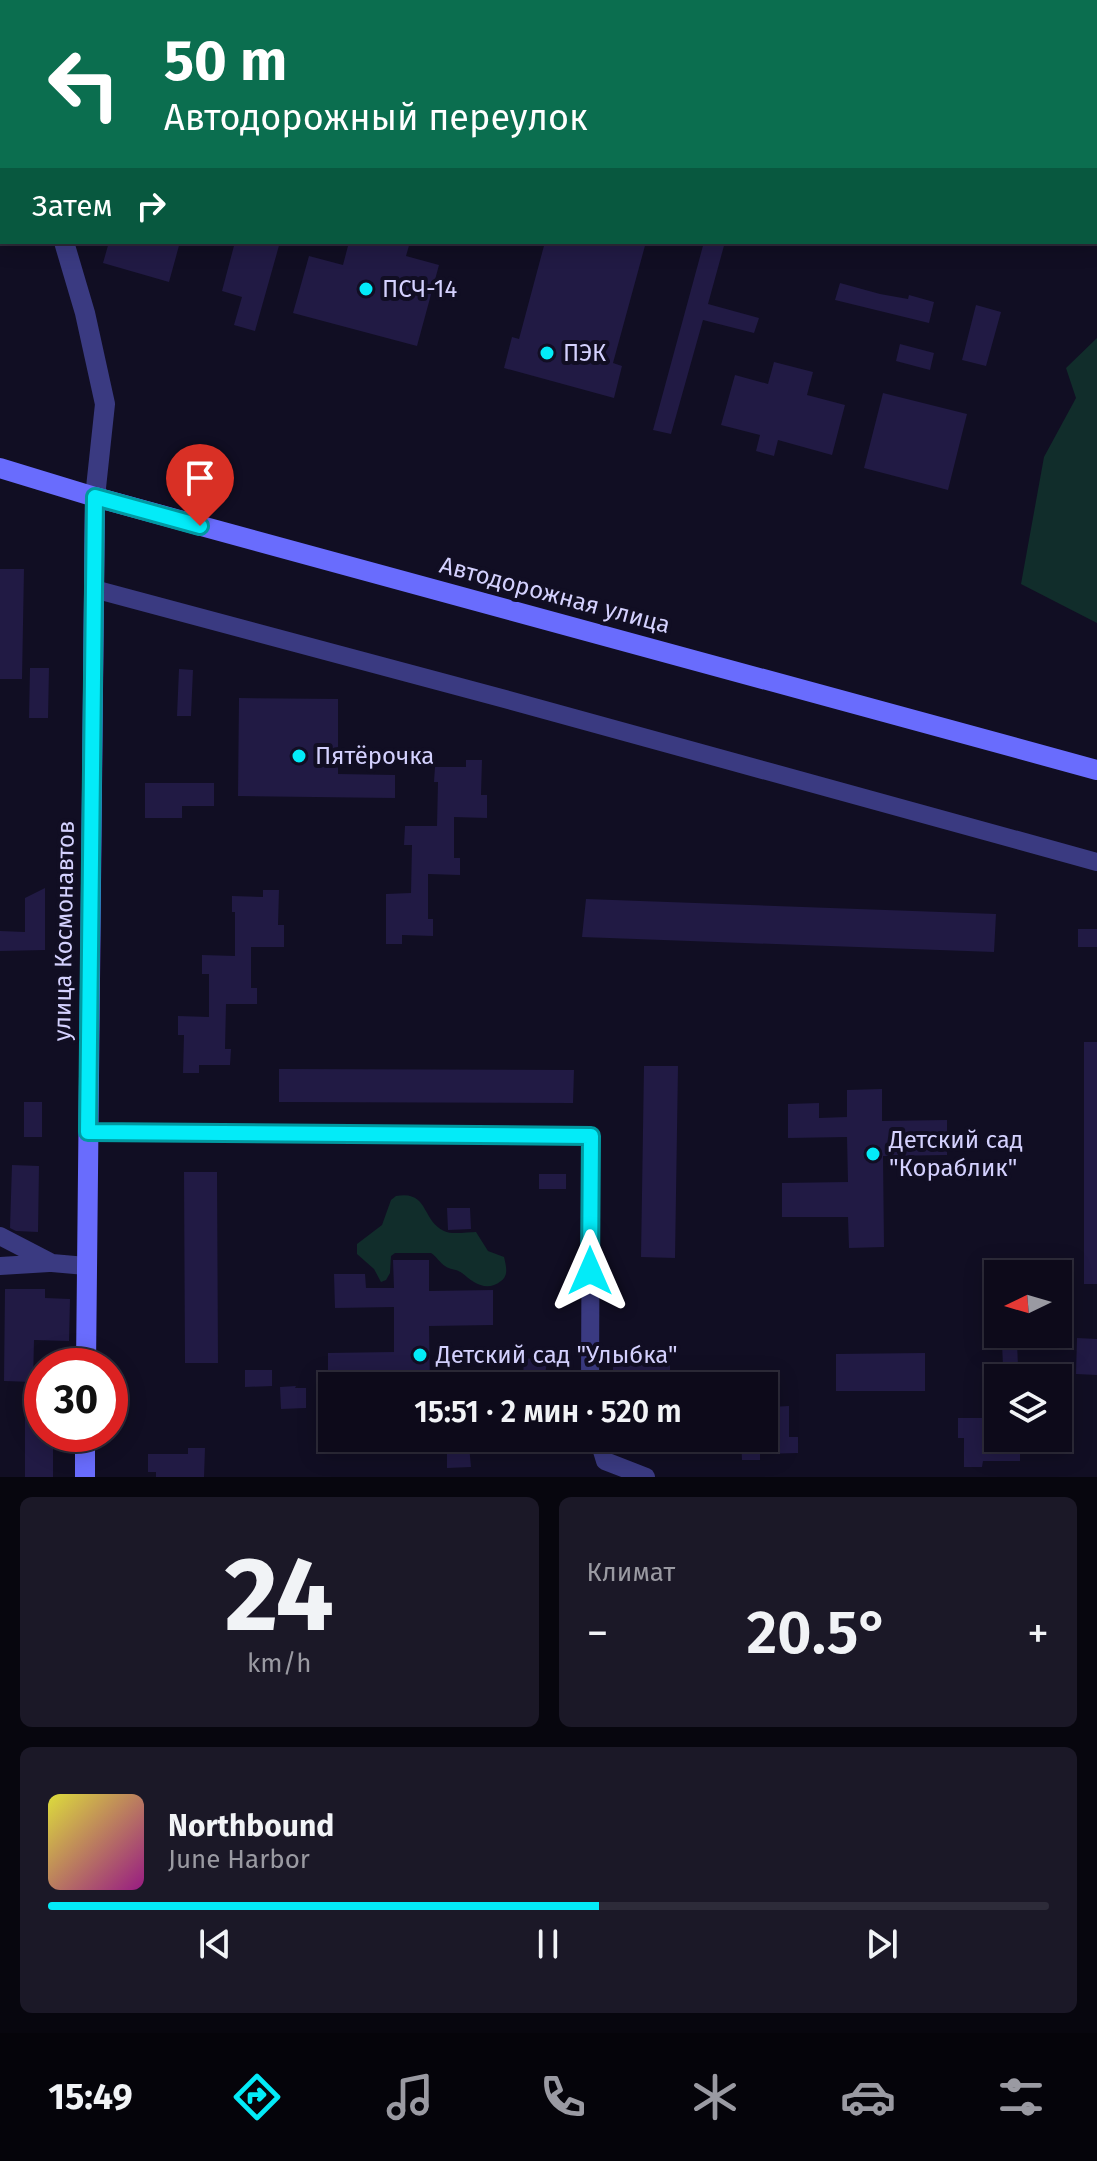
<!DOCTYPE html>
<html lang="ru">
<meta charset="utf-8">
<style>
:root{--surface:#0d0a1a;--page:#1b1827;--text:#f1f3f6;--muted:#9a9aa2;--line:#2d2b39;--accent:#03ebf8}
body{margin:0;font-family:"Fira Sans",sans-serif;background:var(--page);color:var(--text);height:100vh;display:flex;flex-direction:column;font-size:30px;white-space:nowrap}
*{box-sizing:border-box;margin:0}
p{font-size:26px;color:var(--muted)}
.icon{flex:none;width:44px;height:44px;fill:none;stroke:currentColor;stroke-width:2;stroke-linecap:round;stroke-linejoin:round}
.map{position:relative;height:1477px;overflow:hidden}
.details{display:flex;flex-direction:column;gap:20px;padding:20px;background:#07060e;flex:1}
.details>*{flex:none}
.banner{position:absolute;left:0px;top:0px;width:1098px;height:244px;box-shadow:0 4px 20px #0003,0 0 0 2px var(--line);background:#0b6e4f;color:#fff;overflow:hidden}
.needle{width:52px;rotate:265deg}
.buttons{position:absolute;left:984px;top:1260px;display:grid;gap:16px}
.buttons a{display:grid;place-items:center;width:88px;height:88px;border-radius:0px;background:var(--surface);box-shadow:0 4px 20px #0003,0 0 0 2px var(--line);font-size:40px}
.speed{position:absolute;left:24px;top:1348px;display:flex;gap:16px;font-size:40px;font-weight:700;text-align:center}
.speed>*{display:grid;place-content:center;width:104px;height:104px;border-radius:50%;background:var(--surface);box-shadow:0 4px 20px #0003,0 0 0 2px var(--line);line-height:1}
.speed .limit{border:12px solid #d22;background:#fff;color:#111}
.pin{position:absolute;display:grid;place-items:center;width:68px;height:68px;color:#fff;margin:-82px -34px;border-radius:50% 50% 50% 0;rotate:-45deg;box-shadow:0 0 8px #0007}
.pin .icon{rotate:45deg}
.me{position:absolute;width:88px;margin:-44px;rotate:0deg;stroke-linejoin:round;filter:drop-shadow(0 0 6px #0008)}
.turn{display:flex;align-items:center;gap:28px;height:168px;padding:0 32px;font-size:36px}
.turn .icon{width:104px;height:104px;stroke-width:2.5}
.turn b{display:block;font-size:56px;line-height:68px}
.then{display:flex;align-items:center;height:76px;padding:0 32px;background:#0003;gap:16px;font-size:30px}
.big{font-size:60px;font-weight:600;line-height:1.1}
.details .card{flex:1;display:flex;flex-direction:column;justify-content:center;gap:12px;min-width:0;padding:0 28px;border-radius:12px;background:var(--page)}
.details .dial{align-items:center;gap:0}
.dial b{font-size:104px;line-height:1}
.song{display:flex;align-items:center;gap:24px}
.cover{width:96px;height:96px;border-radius:12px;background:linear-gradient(135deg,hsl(60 70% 55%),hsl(310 70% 35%))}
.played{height:8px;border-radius:4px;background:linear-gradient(90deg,var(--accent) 55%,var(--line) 55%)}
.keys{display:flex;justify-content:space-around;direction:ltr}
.heat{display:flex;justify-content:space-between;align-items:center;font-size:44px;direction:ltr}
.details .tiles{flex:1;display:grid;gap:20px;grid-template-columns:1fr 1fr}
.card:last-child{grid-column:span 2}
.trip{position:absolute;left:318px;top:1372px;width:460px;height:80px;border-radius:0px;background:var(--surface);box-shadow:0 4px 20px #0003,0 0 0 2px var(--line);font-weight:600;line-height:80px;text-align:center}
.tab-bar{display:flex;height:128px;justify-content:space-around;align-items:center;background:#05040a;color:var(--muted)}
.tab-bar .icon{width:56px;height:56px}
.tab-bar .selected{color:var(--accent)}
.tab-bar b{font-size:36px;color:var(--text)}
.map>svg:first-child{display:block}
</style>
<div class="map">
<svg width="1097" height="1477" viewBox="0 0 1097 1477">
<rect width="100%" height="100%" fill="#110e23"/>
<path fill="#112d2b" d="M1097 338V623L1021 584 1044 457 1076 398 1066 368Z
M396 1196C429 1190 421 1220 444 1231 452 1235 467 1232 476 1232L488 1251 504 1257C506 1266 509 1275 501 1281 486 1293 473 1282 462 1273 457 1269 450 1270 445 1266 440 1263 437 1257 431 1253H395L391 1256 390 1273 386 1280 381 1282 374 1269 357 1254V1244L382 1225 391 1200Z"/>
<path fill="#211a44" d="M109 242H180L169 282 103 263Z
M235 242H280L255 331 234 325 242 297 222 291Z
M349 242H410L406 256 439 265 417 346 293 313 309 256 343 265Z
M545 242H646L613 363 622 366 614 398 504 368 512 337 519 339Z
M704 242H725L708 304 759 318 754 333 703 320 671 434 653 430Z
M840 283 880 294 908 299 909 295 934 302 929 323 835 300Z
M976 305 1001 312 986 366 962 360Z
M900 344 934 353 930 370 896 361Z
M774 362 813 372 807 395 845 405 832 455 778 440 774 456 756 451 760 435 721 425 735 375 768 384Z
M883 393 967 414 948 490 864 468Z
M0 569H24L22 679H0Z
M30 668H49L48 718H29Z
M179 669 193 670 191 716H177Z
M239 698 338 699V774L395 775V798L238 796Z
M466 760H482L481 795H487V818L454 817V858H460V875L428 874V919H433V936L402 935V944H386V894L411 893 412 845H404L405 826H437L438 782H434L435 767H466Z
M145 783H214V806H182V818H145Z
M45 888V950L0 951V931L25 932V898Z
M263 890H279L278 925H284V947H251V988H257V1004H226L225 1049H231L230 1065H199V1073H183L184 1035H178V1016L209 1017V974H202V955L235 956V912H232V896L263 897Z
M586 899 996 914 994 952 582 937Z
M1078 929H1097V947H1078Z
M1084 1042H1097V1284H1084Z
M644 1066H678L675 1258 641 1257Z
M279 1069 574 1070 573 1103 279 1102Z
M882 1089V1121L947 1120V1155L883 1156 884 1247 849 1248 848 1217H782V1183L848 1182 847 1137 788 1138V1104L819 1103V1118L847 1117V1090Z
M24 1102H42V1137H24Z
M12 1165 39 1166 38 1232 16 1231 10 1228Z
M184 1172H217L218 1363H185Z
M539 1174H566V1189H539Z
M447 1208H470L471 1229 448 1230Z
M393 1260H429V1291L493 1290V1325L429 1326 430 1386H328V1353L394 1352V1307L335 1308 334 1274H365L366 1288H394Z
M5 1289H45V1298L70 1299 69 1341 34 1340 33 1382 4 1381Z
M1077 1338 1097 1339V1375L1076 1374Z
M1002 1343H1017L1018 1366H1003Z
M925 1353V1391H836V1354Z
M670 1355V1386H620V1378H613V1362H647V1356Z
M534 1356H548L544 1381 523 1380 524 1358 534 1359Z
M245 1370H272V1386L245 1387Z
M42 1382V1434H53V1477H25V1394Z
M296 1386 295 1388H306V1408L281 1409 280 1387Z
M789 1406V1437H798V1453L760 1454V1460H742L741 1438H764V1412H772V1407Z
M958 1418H998V1438H1014V1444H1020V1461H983L982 1467H964V1438H958Z
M469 1445 471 1467 447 1468V1446Z
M188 1448H205L204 1477H156V1472H148V1454H188Z"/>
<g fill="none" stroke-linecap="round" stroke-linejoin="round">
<path stroke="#3a3a81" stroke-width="18" d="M94 589 505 699 1097 862
M88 1132 591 1136 590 1386
M0 1236 52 1263 86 1266
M0 1266 49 1263
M598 1438 605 1461 646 1477"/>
<path stroke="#3a3a81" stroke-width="20" d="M0 107 2 110
M64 242 85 313 105 404 95 497"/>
<path stroke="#696cfd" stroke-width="20" d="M0 468 95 497 1097 770
M86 1366 95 497
M85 1477V1434"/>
</g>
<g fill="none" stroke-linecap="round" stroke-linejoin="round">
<defs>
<path id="route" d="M200 526 95 497 88 1132 591 1136 590 1271"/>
</defs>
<use href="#route" stroke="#0299a1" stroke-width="20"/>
<use href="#route" stroke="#03ebf8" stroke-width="14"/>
</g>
<g fill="#03ebf8" stroke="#110e23" stroke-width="3">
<circle cx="366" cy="289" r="8"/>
<circle cx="547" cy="353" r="8"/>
<circle cx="299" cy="756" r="8"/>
<circle cx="873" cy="1154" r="8"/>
<circle cx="420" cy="1355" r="8"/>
</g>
<g text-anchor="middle" stroke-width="8" stroke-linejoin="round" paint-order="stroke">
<g font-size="24" fill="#d4d1fe" stroke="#110e23" text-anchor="start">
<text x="382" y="297">ПСЧ-14</text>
<text x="563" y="361">ПЭК</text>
<text x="315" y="764">Пятёрочка</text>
<text x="889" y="1148">Детский сад<tspan x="889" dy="28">"Кораблик"</tspan></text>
<text x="436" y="1363">Детский сад "Улыбка"</text>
</g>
<g font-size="24" fill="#d4d1fe" stroke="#110e23">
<text transform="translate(555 595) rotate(15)" y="8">Автодорожная улица</text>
<text transform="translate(64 931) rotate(-89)" y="8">улица Космонавтов</text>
</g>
</g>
</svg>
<div class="buttons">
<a><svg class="needle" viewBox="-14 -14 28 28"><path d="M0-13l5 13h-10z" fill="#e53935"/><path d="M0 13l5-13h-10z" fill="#9a9aa2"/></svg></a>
<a><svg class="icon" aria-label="layers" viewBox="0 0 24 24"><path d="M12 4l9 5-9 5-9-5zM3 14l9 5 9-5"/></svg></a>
</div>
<div class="speed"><div class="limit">30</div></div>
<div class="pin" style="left:200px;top:526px;background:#d93025"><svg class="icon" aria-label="arrive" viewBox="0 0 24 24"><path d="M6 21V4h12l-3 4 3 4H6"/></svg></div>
<svg class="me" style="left:590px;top:1271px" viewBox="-20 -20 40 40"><path d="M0-17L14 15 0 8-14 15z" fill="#03ebf8" stroke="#fff" stroke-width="4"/></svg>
<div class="trip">15:51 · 2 мин · 520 m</div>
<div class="banner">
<div class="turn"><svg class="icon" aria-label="left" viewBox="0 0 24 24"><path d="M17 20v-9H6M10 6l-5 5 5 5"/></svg><div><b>50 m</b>Автодорожный переулок</div></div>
<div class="then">Затем<svg class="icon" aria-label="right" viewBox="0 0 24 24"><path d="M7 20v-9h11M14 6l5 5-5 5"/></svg></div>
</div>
</div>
<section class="details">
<div class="tiles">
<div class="card dial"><b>24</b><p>km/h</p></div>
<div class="card"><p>Климат</p>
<div class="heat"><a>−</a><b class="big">20.5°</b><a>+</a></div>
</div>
<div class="card">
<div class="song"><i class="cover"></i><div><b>Northbound</b><p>June Harbor</p></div></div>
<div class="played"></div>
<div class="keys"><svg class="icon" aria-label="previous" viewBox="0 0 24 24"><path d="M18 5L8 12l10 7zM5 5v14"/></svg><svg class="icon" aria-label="pause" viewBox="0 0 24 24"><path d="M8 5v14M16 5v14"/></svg><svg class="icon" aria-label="next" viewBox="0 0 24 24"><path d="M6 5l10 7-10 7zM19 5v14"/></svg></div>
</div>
</div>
</section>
<nav class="tab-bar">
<b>15:49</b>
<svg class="icon selected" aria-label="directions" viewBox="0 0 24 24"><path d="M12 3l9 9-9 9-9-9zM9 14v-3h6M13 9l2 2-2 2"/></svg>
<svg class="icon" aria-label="music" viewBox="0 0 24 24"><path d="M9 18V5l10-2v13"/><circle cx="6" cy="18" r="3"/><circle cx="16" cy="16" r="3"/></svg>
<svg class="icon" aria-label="phone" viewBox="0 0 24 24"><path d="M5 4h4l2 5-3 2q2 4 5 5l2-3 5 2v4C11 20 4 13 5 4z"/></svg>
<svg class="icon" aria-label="climate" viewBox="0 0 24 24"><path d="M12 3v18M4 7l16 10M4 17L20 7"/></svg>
<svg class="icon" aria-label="car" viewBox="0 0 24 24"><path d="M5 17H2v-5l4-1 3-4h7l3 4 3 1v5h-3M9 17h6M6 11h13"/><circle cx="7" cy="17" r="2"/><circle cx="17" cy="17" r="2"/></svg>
<svg class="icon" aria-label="filters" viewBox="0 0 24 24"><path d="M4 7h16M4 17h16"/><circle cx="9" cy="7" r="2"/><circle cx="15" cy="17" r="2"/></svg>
</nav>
